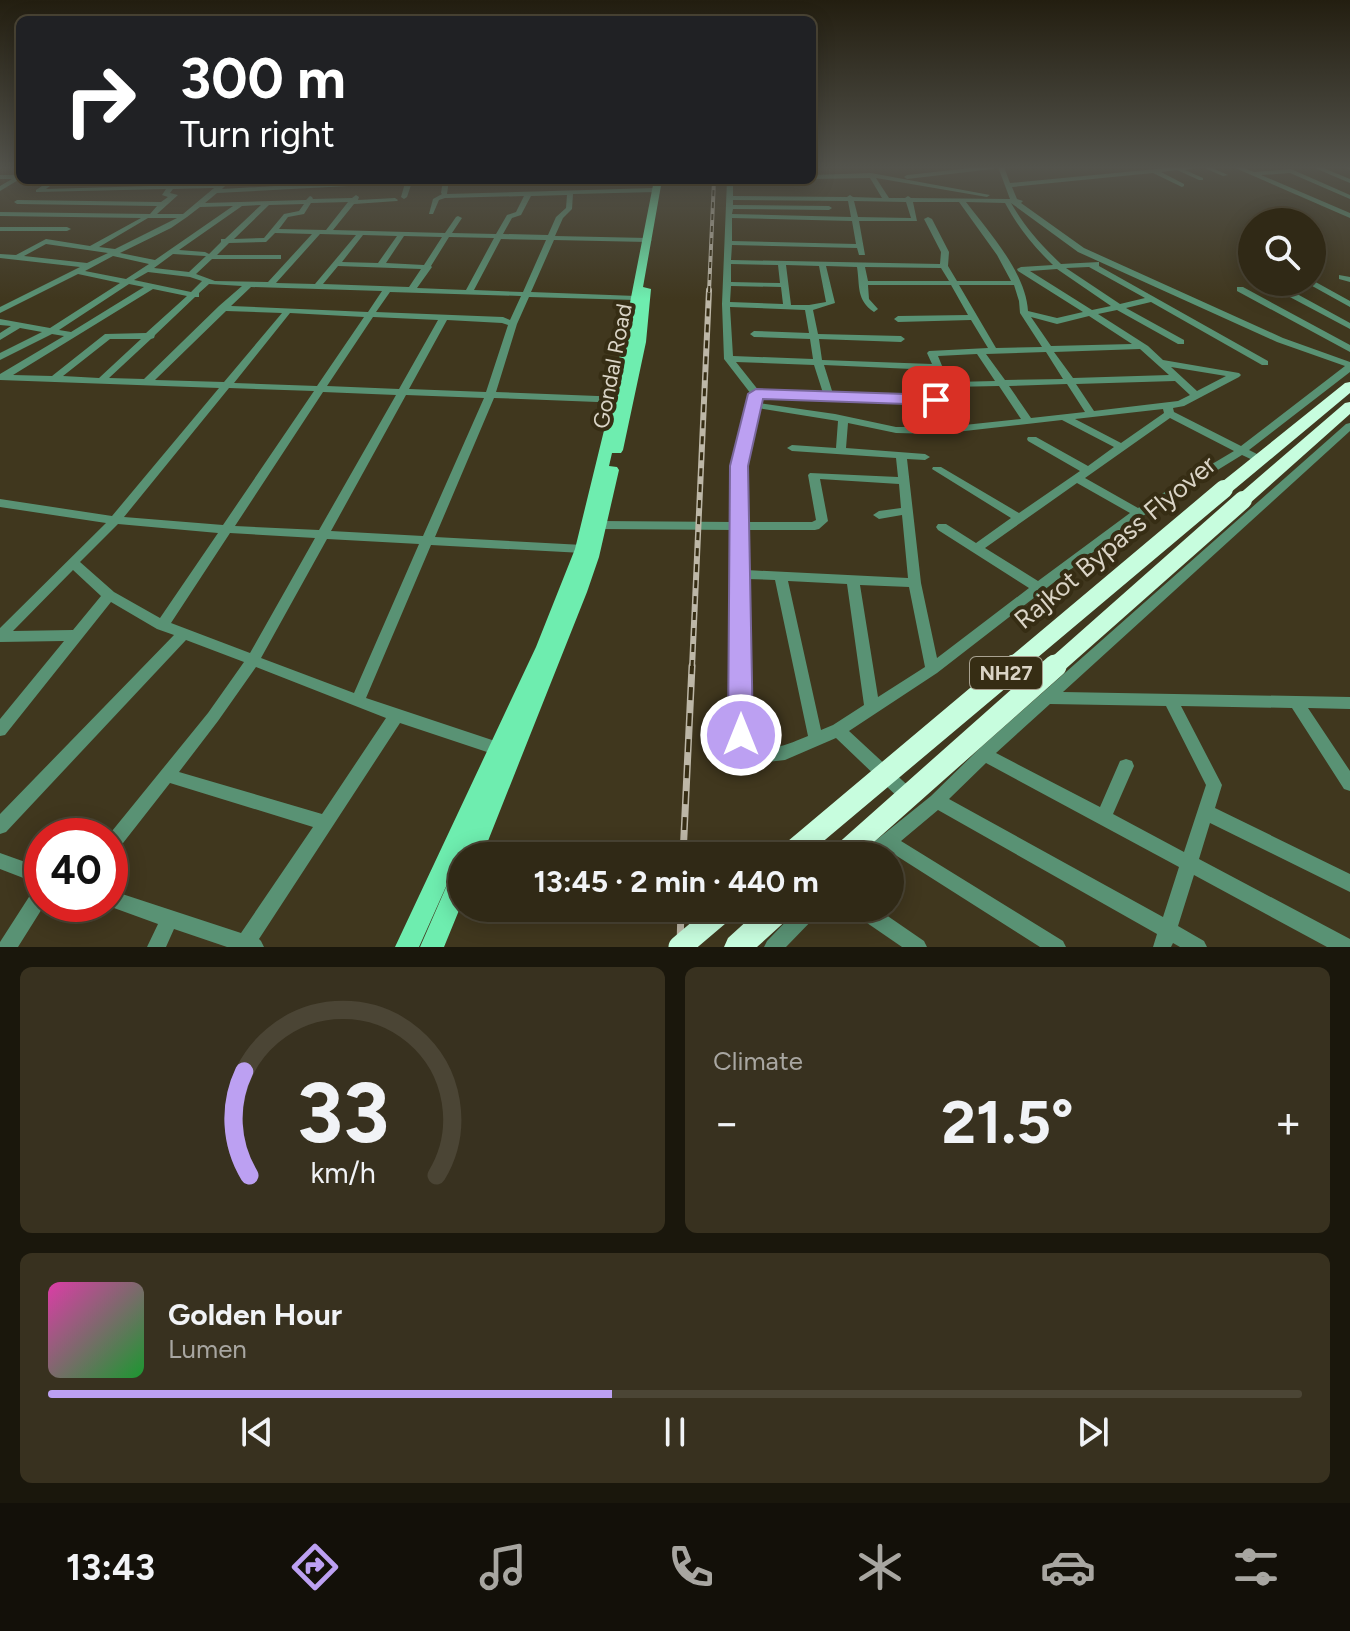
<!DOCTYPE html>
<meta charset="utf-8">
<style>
:root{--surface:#302916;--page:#38311f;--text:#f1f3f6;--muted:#a8a6a1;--line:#4b4535;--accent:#bca0f2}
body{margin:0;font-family:Figtree,sans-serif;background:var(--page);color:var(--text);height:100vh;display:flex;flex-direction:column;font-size:30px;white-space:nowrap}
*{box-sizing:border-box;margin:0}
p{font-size:26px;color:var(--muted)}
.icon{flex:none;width:44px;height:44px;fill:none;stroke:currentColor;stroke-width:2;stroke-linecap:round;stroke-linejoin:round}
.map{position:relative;height:947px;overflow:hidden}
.panel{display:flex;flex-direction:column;gap:20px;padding:20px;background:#1a170c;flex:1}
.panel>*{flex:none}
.hud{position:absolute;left:16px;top:16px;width:800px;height:168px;border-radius:12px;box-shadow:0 4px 20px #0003,0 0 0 2px var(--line);background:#202124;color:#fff;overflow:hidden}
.fabs{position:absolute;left:1238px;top:208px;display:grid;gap:16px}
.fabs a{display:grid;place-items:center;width:88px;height:88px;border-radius:50%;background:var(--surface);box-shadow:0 4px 20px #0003,0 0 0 2px var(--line);font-size:40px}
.speed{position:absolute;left:24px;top:818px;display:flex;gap:16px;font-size:40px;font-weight:700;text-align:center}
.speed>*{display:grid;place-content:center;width:104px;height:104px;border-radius:50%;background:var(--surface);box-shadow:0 4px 20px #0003,0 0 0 2px var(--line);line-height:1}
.speed .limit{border:12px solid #d22;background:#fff;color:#111}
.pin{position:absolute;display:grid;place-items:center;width:68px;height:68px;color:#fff;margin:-34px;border-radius:16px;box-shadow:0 4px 12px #0006}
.me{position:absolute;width:88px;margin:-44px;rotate:0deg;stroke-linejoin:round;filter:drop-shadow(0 0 6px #0008)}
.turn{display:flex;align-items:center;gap:28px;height:168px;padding:0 32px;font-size:36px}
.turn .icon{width:104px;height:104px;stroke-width:2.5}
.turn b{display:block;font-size:56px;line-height:68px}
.big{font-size:60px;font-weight:700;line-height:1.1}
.panel .widget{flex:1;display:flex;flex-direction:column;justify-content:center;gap:12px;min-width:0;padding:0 28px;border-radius:12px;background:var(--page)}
.panel .dial{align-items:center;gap:0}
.dial svg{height:208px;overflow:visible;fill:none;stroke:var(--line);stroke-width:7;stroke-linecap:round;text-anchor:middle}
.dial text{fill:var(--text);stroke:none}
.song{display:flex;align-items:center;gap:24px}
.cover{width:96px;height:96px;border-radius:12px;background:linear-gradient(135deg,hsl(320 70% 55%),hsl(130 70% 35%))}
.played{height:8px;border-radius:4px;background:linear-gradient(90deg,var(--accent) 45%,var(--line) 45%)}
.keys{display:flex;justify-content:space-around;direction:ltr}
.heat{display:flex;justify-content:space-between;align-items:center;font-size:44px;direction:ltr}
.panel .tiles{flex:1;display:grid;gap:20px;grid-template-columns:1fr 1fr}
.widget:last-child{grid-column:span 2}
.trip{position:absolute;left:448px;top:842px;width:456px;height:80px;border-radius:40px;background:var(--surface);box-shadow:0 4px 20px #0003,0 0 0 2px var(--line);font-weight:700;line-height:80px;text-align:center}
.menu{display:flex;height:128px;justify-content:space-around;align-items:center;background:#131009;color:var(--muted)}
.menu .icon{width:56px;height:56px}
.menu .active{color:var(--accent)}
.menu b{font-size:36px;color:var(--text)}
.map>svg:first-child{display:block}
</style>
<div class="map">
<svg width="1350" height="947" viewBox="0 0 1350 947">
<rect width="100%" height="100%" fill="#40371e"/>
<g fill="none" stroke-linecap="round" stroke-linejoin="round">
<path fill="#599274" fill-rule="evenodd" d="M0 167H5L0 169Z
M980 167H996L993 169 907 179 904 177 907 175Z
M998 167H1004L1010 183 1177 167H1196L1195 168 1185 170 1203 178V180H1199L1177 170 1161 172 1184 184V186L1182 187 1153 173 1012 187 1017 199 1023 201 1021 203 1084 248 1283 338 1350 362V372L1249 450 1265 458 1266 460 1265 462H1257L1242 455 1128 525 937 673 849 731 916 793 918 798 916 803 910 805 904 803 836 738 785 760 767 762 742 754 733 735 734 530 600 529 594 525 600 521 734 522V466L751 394 724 359 722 304 727 180H784L781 182 733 185V196L847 197 850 195 853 197 882 198 870 178 812 179V175L871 173 990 195 987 197 876 178 889 198H905L908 196 911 198 1010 199ZM733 200 848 201 851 217 732 214 733 209 829 210 832 208 829 206 733 205ZM854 201 906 202 911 218 858 217ZM913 202H959L997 255 1011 281H957L948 266 949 252 932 219 928 217 924 219 941 252 940 264 731 260 732 245 857 248 859 255H865L859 221H917ZM966 202 1005 203C1018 227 1033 246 1053 265L1021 267 1017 269 1018 271 1083 312 1057 318 1028 311C1026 273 989 232 966 202ZM1011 203 1078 252 1277 342 1345 366 1241 446 1174 412 1173 408 1184 406 1239 377 1241 375 1239 373 1163 360 1148 346 1098 314 1117 310 1178 344H1184V340L1126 308 1151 302 1262 365H1268V361L1099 266V262L1061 264C1041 245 1025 227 1011 203ZM732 218 852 221 856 244 732 241ZM731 264 778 265 780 283 731 282ZM786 265 819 266 826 302 809 305H791ZM826 266 857 267C860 286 856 300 874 312L878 309 869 299 868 285H951L968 315 898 316 894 319 898 322 971 320 988 348 929 351 927 353 932 364 822 360 819 339 901 342 905 339 901 336 818 334 813 310 835 303ZM865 267 941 268 949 281H868ZM1089 267 1145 298 1120 304 1066 268ZM1057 269 1111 306 1092 310 1030 271ZM959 285H1014L1019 301 1020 313 1042 347 996 348ZM731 286 781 287 783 304 730 302ZM730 307 805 310 809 333 754 331 750 334 754 337 810 339 813 359 733 356ZM1089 316 1132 344 1051 346 1031 317 1057 324ZM1140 349 1169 375 1073 378 1054 352ZM1046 352 1063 379 1005 380 986 354ZM977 354 995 381 954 382 947 378 938 356ZM736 362 814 365 823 393 759 391ZM824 365 934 370 940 382 949 387 999 386 1021 419 955 426 947 405 939 398 833 394ZM1171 367 1226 376 1197 391ZM1175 381 1190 395 1178 401 1094 411 1076 384ZM1067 384 1085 412 1031 418 1009 386ZM760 397 933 403 937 406 945 427H896L835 414 759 403ZM758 408 838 421 836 448 792 445 787 448 792 451 896 458 898 477 810 473 808 475 816 520 812 522H745L744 466ZM1163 409 1164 413 1121 443 1075 419ZM1170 418 1234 451 1138 508 1085 478ZM1062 420 1114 447 1088 466 1036 437H1028L1027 439 1028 441 1080 471 1019 513 941 467H933L932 469 1011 518 976 543 946 524H938L936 527 938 530 1029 588 937 658 921 583 907 459 925 460 930 457 925 454 846 448 848 423 896 433 938 434ZM820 479 899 484 901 508 879 511 873 515 879 519 902 515 908 578 746 570 745 530H815L819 529 828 521ZM1077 483 1130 513 1038 581 985 548ZM746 579 775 580 808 736C786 745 776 751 752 744L749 735ZM788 581 847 584 864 705 833 725 821 730ZM860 585 909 587 925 667 878 697Z
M1202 167H1210L1228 175 1223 176Z
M1233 167H1241L1254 172 1291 169 1350 195V199L1290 173 1261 175 1350 213V218Z
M1317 167H1321L1350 179V183L1317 169Z
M1344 167H1350V170Z
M0 175H19L20 179 0 191V186L12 179H0Z
M51 180H58L46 189 219 184 224 180H231L222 189 381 180H419L412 182 407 197 404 199 401 197 405 183 217 193 205 203 306 200 310 196 312 197 313 199 352 198 356 195 359 197 358 200 395 198 398 200 397 201 354 204 333 230 445 233 456 217 458 216 462 218 452 233 496 234 507 215 516 212 524 196 445 198 439 200 433 214H429L433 199 442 194 441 193 443 180H449L447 194 656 188 659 190 656 192 573 194 572 209 563 218 555 236 648 238 652 240 648 242 554 240 531 292 636 296 640 298 636 300 529 297 517 324 496 392 623 397 628 400 623 403 494 398 435 537 583 545 587 546 589 549 587 552 583 553 431 545 366 698 507 745 510 750 507 755 502 757 400 723 259 939 261 941 264 947H227L174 929 166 947H147L158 924 103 904H110V890L241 933 313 827 170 783 116 852 110 854V836H108L208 713 244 662 186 640 6 832 0 834V814L174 635 157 629 111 602 5 735 0 736V719L64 641 0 642V628L106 523 0 507V499L112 516 219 388 0 380V374L64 336 52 334 0 360V353L42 332 20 328 0 340V333L11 326 0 325V319L50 328 120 283 78 274 0 313V307L80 267 0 258V254L16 255 46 239 90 246 141 218 0 216V212L150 214 157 206 17 204 14 202 17 200 161 202 168 197 162 195 166 189 36 192V190ZM214 188 183 214H157L178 195 170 193 173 189ZM567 195 566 208 556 217 548 235 503 234 512 218 521 215 531 196ZM348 202 326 230 279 229 288 217 304 214 311 203ZM304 204 299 211 284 214 264 238 234 239 269 205ZM261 205 225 239H221V242L209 254 205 252 179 250 242 206ZM233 206 155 260 120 253 171 228 187 217 200 207ZM148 218H177L115 249 99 247ZM275 233 312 234 268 282 215 281 196 274 212 259H281V255H217L229 243 266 242ZM320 234 356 235 315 284 276 283ZM363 235 397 236 378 263 342 262ZM404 236 442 237 424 265 386 263ZM449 237 494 238 466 290 417 288 432 267 431 266ZM501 239 546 240 523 292 474 290ZM46 244 108 253 87 263 24 256ZM173 254 205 256H206L189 272 154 268ZM113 256 149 264 126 279 85 271ZM338 266 421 269 409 287 323 284ZM148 272 190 277 202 281 191 292 134 280ZM129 284 144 287 71 332 59 330ZM209 284 242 286 219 306 144 379 109 378 151 339 154 338 155 335 195 297H199V293ZM251 287 382 291 368 312 231 306ZM153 289 187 296 146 333 105 334 52 376 13 375ZM390 292 521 296 510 320 503 317 376 312ZM226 311 282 313 224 382 155 380ZM290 313 364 317 317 386 234 383ZM373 317 438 320 399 389 327 386ZM447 320 502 323 508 325 486 392 409 389ZM110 339H141L99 378 63 376ZM229 388 314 391 223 525 124 517ZM323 392 396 395 319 530 235 526ZM406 395 484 398 423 536 331 531ZM118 524 218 533 160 618 114 592 80 562ZM230 533 315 538 250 653 171 623ZM327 539 419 544 354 693 261 658ZM73 570 101 596 73 630 13 631ZM256 667 386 718 322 814 179 772 218 721Z
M120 180H146C140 183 126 183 120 180Z
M0 227H67L71 229 67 231H0Z
M1339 275 1350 277V282L1339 279Z
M1312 280 1350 301V307L1305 282H1312Z
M1271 283H1277L1350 323V329L1271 287Z
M1237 287H1243L1350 345V352L1237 291Z
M1350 423V431L1063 692 1350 697V709L1308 708 1350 771V791L1344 789 1292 708 1181 706 1222 785 1215 808 1350 874V892L1210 823 1199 859 1350 939V947H1327L1194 875 1178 926 1204 941 1207 947H1180L1173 943 1171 947H1153L1157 934 938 810 901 841 1063 941 1066 947H1040L889 851 883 856H862L864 850 931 796 979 749 1346 424ZM1050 704 1166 706 1206 785 1184 852 1113 814 1134 766 1132 761 1126 759 1120 761 1100 807 996 753ZM986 763 1179 867 1163 917 949 799Z
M0 853 42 868V904H45L18 947H0V942L36 886 39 884 0 869Z
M799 908H821L818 914 786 947H764L767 941Z
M851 908H876L924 941 927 947H902L854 914Z"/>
<path fill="#6eedaf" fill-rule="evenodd" d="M654 180H662L643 287 651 289 646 342 623 450 621 453H612L609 466 617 467 619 470 599 557 587 592 482 856H462V860L460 856 465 844 419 947H395L536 647 575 549 609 410Z
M462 866V903L444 947H420L454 869Z"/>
<path fill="#c7fdde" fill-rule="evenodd" d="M1350 382V393L1230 493H1218L1216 489 1218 485 1345 383Z
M1350 402V414L1249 504H1237L1235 500 1237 496 1345 403Z
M761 908H794L790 917 757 947H724L728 938Z"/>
<defs>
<path id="rail-far2" d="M709 292 714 180"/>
<path id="rail-far1" d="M692 668 709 290"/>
<path id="rail" d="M683 856 692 666
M680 947 681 908"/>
</defs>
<use href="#rail-far2" stroke="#bdb7a7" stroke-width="4"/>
<use href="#rail-far1" stroke="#bdb7a7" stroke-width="6"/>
<use href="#rail" stroke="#bdb7a7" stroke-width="7"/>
<use href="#rail-far2" stroke="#362d14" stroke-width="2" stroke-dasharray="6" stroke-linecap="butt"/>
<use href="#rail-far1" stroke="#362d14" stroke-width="3" stroke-dasharray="8" stroke-linecap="butt"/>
<use href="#rail" stroke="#362d14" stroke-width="4" stroke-dasharray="13" stroke-linecap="butt"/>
<path stroke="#c7fdde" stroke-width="18" d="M1011 668 1224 489
M1053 668 1243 500"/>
<path stroke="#c7fdde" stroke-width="23" d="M788 856 1014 666
M841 856 1055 666
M680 947 726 908"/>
</g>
<linearGradient id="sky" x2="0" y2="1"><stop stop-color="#231e10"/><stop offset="0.56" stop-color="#53534c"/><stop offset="1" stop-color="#53534c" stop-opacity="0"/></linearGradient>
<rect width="1350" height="299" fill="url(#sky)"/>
<path fill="#bca0f2" stroke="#7a689d" stroke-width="2" d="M756 389 936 395 944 400 936 405 763 399 748 466 753 735 749 742 741 745 732 742 728 735 730 466 748 394Z"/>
<g text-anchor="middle" stroke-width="8" stroke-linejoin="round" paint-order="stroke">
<rect fill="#362d14" stroke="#a9a291" stroke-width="2" x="970" y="657" width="72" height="32" rx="6"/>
<g font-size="20" font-weight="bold" fill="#dad4c6">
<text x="1006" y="680">NH27</text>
</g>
<g font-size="22" fill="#dad4c6" stroke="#362d14">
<text transform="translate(612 366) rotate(-79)" y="8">Gondal Road</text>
</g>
<g font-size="26" fill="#dad4c6" stroke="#362d14">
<text transform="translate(1115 542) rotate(-40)" y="9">Rajkot Bypass Flyover</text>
</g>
</g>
</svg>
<div class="fabs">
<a><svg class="icon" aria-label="search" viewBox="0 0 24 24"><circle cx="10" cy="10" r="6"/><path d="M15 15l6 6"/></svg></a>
</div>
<div class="speed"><div class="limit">40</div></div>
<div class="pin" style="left:936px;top:400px;background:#d93025"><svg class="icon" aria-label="arrive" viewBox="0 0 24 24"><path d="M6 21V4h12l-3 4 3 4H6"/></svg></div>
<svg class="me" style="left:741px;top:735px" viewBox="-20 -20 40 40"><circle r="17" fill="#bca0f2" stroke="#fff" stroke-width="3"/><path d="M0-11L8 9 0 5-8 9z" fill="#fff"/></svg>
<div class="trip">13:45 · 2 min · 440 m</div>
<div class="hud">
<div class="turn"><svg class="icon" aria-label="right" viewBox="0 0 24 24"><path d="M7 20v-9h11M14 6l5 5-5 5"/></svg><div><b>300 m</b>Turn right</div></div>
</div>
</div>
<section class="panel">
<div class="tiles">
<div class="widget dial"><svg viewBox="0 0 100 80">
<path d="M14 69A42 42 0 1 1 86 69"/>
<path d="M14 69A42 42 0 0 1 12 29" stroke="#bca0f2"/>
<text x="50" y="56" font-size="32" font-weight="700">33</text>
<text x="50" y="72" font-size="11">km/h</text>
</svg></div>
<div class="widget"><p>Climate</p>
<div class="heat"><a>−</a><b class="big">21.5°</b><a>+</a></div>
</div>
<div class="widget">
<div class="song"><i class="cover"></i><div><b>Golden Hour</b><p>Lumen</p></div></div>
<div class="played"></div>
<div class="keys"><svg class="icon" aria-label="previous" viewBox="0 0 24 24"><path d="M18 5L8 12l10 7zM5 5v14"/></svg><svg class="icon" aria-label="pause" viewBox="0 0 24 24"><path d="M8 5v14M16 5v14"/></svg><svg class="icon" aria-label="next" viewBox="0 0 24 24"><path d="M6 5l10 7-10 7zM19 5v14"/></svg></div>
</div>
</div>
</section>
<nav class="menu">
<b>13:43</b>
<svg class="icon active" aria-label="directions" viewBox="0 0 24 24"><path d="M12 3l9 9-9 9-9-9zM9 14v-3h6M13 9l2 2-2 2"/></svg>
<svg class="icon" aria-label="music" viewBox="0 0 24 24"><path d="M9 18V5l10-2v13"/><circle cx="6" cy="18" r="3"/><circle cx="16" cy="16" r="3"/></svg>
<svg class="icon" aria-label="phone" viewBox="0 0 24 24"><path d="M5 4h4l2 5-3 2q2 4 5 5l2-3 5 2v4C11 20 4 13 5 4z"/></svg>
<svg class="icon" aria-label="climate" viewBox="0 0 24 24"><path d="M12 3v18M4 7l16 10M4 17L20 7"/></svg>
<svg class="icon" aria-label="car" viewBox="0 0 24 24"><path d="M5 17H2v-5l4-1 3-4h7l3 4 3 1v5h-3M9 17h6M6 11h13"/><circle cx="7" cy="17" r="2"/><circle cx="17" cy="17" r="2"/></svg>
<svg class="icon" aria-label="filters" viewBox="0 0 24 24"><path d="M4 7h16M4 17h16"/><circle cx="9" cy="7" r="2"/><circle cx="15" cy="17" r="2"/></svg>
</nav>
